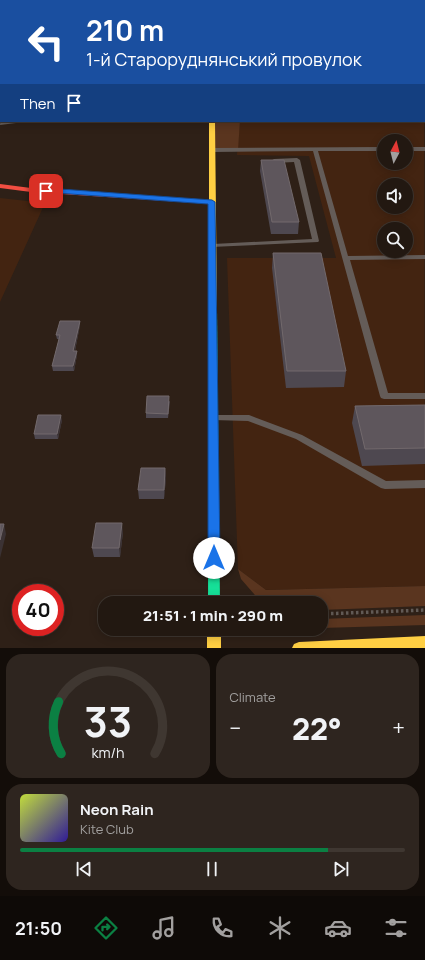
<!DOCTYPE html>
<meta charset="utf-8">
<style>
:root{--surface:#221811;--page:#2e251f;--text:#f1f3f6;--muted:#a2a09f;--line:#3f3731;--accent:#0b8043}
body{margin:0;font-family:Manrope,sans-serif;background:var(--page);color:var(--text);height:100vh;display:flex;flex-direction:column;font-size:15px;white-space:nowrap}
*{box-sizing:border-box;margin:0}
p{font-size:13px;color:var(--muted)}
.icon{flex:none;width:22px;height:22px;fill:none;stroke:currentColor;stroke-width:2;stroke-linecap:round;stroke-linejoin:round}
.map{position:relative;height:648px;overflow:hidden}
.panel{display:flex;flex-direction:column;gap:6px;padding:6px;background:#130d09;flex:1}
.panel>*{flex:none}
.top-card{position:absolute;left:0px;top:0px;width:425px;height:122px;box-shadow:0 2px 10px #0003,0 0 0 1px var(--line);background:#1a4fa0;color:#fff;overflow:hidden}
.needle{width:26px;rotate:7deg}
.tools{position:absolute;left:377px;top:134px;display:grid;gap:8px}
.tools a{display:grid;place-items:center;width:36px;height:36px;border-radius:50%;background:var(--surface);box-shadow:0 2px 10px #0003,0 0 0 1px var(--line);font-size:20px}
.speed{position:absolute;left:12px;top:584px;display:flex;gap:8px;font-size:20px;font-weight:700;text-align:center}
.speed>*{display:grid;place-content:center;width:52px;height:52px;border-radius:50%;background:var(--surface);box-shadow:0 2px 10px #0003,0 0 0 1px var(--line);line-height:1}
.speed .limit{border:6px solid #d22;background:#fff;color:#111}
.pin{position:absolute;display:grid;place-items:center;width:34px;height:34px;color:#fff;margin:-17px;border-radius:8px;box-shadow:0 2px 6px #0006}
.me{position:absolute;width:44px;margin:-22px;rotate:0deg;stroke-linejoin:round;filter:drop-shadow(0 0 3px #0008)}
.turn{display:flex;align-items:center;gap:14px;height:84px;padding:0 20px;font-size:18px}
.turn .icon{width:52px;height:52px;stroke-width:2.5}
.turn b{display:block;font-size:28px;line-height:34px}
.then{display:flex;align-items:center;height:38px;padding:0 20px;background:#0003;gap:8px;font-size:15px}
.big{font-size:30px;font-weight:800;line-height:1.1}
.panel .widget{flex:1;display:flex;flex-direction:column;justify-content:center;gap:6px;min-width:0;padding:0 14px;border-radius:16px;background:var(--page)}
.panel .dial{align-items:center;gap:0}
.dial svg{height:104px;overflow:visible;fill:none;stroke:var(--line);stroke-width:7;stroke-linecap:round;text-anchor:middle}
.dial text{fill:var(--text);stroke:none}
.song{display:flex;align-items:center;gap:12px}
.cover{width:48px;height:48px;border-radius:6px;background:linear-gradient(135deg,hsl(70 70% 55%),hsl(250 70% 35%))}
.played{height:4px;border-radius:2px;background:linear-gradient(90deg,var(--accent) 80%,var(--line) 80%)}
.keys{display:flex;justify-content:space-around;direction:ltr}
.heat{display:flex;justify-content:space-between;align-items:center;font-size:22px;direction:ltr}
.panel .tiles{flex:1;display:grid;gap:6px;grid-template-columns:1fr 1fr}
.widget:last-child{grid-column:span 2}
.trip{position:absolute;left:98px;top:596px;width:230px;height:40px;border-radius:16px;background:var(--surface);box-shadow:0 2px 10px #0003,0 0 0 1px var(--line);font-weight:800;line-height:40px;text-align:center}
.tab-bar{display:flex;height:64px;justify-content:space-around;align-items:center;background:#0e0a07;color:var(--muted)}
.tab-bar .icon{width:28px;height:28px}
.tab-bar .on{color:var(--accent)}
.tab-bar b{font-size:18px;color:var(--text)}
.map>svg:first-child{display:block}
</style>
<div class="map">
<svg width="425" height="648" viewBox="0 0 425 648">
<rect width="100%" height="100%" fill="#2e2017"/>
<path fill="#432411" fill-rule="evenodd" d="M424 12 425 586 266 590 238 569 227 258H336L309 156 237 155 240 121H424ZM384 141H406V163H384ZM384 185H406V207H384ZM384 229H406V251H384Z
M0 198 45 203 0 302Z"/>
<path fill="#5a351f" d="M0 0H425L1 1 0 7Z
M213 121H240L238 150H212Z
M238 569 266 590 425 586V606L321 610V603H262L241 579Z
M425 615V625L321 628V619Z"/>
<g fill="none" stroke-linecap="round" stroke-linejoin="round">
<path stroke="#625a55" stroke-width="3.5" stroke-dasharray="2.5 2.5" stroke-linecap="butt" d="M321 614 425 610"/>
<path fill="#645c58" fill-rule="evenodd" d="M384 147V151H318L348 256 425 255V259L350 260 388 393H425V399H384L381 398 380 396 313 151 212 152 209 150 212 148Z
M406 147H425V151H406Z
M297 158 300 160 319 241 318 242 211 247 209 246 213 244 312 239 294 162 274 163 271 161 274 159Z
M216 415H249L302 435 386 481 425 480V488L385 489 381 488 296 439 248 421 213 420 211 418 213 416Z"/>
<path fill="#645c58" fill-rule="evenodd" d="M63 0H71V1H63Z
M209 0H217V1H209Z
M384 0H392L393 1H385Z
M0 6H1V12H0Z
M1 118V121H18L16 123 0 125Z"/>
<path fill="#16e098" fill-rule="evenodd" d="M213 307 217 310 220 603H208L209 310Z"/>
<path fill="#ffcf43" fill-rule="evenodd" d="M209 121H215L217 310 213 313 209 310Z
M207 629H221V648H207Z
M425 636V648H292L294 644 299 642Z"/>
<path fill="#f24e42" fill-rule="evenodd" d="M0 184 31 188 211 200 215 202 211 204 31 192 0 188Z"/>
</g>
<path fill="#4e4850" d="M261 160 299 222 298 234H271L260 171Z
M273 253 346 371 344 387 286 388 272 268Z
M80 321V325L75 351 77 355 74 371H53L52 366 59 339H57L56 335Z
M170 401 168 418H146V413Z
M425 405V464L362 466 352 423 355 406Z
M62 420 58 439H35L34 434Z
M165 468 166 478 164 499H139L138 490Z
M123 532 120 557H94L92 548Z"/>
<path fill="#3b3234" d="M80 321V325L74 355 73 351Z
M77 351V355L74 371 73 366Z
M61 415 62 420 58 439 57 434Z
M165 468 166 478 164 499V490Z
M122 523 123 532 120 557 119 548Z
M4 524 6 534 0 558V540Z"/>
<path fill="#5e565c" stroke="#72696c" d="M261 160H284L299 222H272Z
M273 253H321L346 371H287Z
M60 321H80L73 351H77L73 366H52L60 335H56Z
M147 396H169L168 414 146 413Z
M425 405V448L365 449 355 406Z
M38 415H61L57 434H34Z
M141 468H165L164 490H138Z
M96 523H122L119 548H92Z
M0 524H4L0 540Z"/>
<path fill="#1a73e8" stroke="#114b97" d="M46 188 212 200 215 202 220 558 218 562 214 563 209 562 208 558V204L43 192V189Z"/>
</svg>
<div class="tools">
<a><svg class="needle" viewBox="-14 -14 28 28"><path d="M0-13l5 13h-10z" fill="#e53935"/><path d="M0 13l5-13h-10z" fill="#a2a09f"/></svg></a>
<a><svg class="icon" aria-label="sound" viewBox="0 0 24 24"><path d="M4 9h4l5-4v14l-5-4H4zM17 9q2 3 0 6"/></svg></a>
<a><svg class="icon" aria-label="search" viewBox="0 0 24 24"><circle cx="10" cy="10" r="6"/><path d="M15 15l6 6"/></svg></a>
</div>
<div class="speed"><div class="limit">40</div></div>
<div class="pin" style="left:46px;top:191px;background:#d93025"><svg class="icon" aria-label="arrive" viewBox="0 0 24 24"><path d="M6 21V4h12l-3 4 3 4H6"/></svg></div>
<svg class="me" style="left:214px;top:558px" viewBox="-20 -20 40 40"><circle r="19" fill="#fff"/><path d="M0-13L10 11 0 6-10 11z" fill="#1a73e8"/></svg>
<div class="trip">21:51 · 1 min · 290 m</div>
<div class="top-card">
<div class="turn"><svg class="icon" aria-label="left" viewBox="0 0 24 24"><path d="M17 20v-9H6M10 6l-5 5 5 5"/></svg><div><b>210 m</b>1-й Староруднянський провулок</div></div>
<div class="then">Then<svg class="icon" aria-label="arrive" viewBox="0 0 24 24"><path d="M6 21V4h12l-3 4 3 4H6"/></svg></div>
</div>
</div>
<section class="panel">
<div class="tiles">
<div class="widget dial"><svg viewBox="0 0 100 80">
<path d="M14 69A42 42 0 1 1 86 69"/>
<path d="M14 69A42 42 0 0 1 12 29" stroke="#0b8043"/>
<text x="50" y="56" font-size="32" font-weight="700">33</text>
<text x="50" y="72" font-size="11">km/h</text>
</svg></div>
<div class="widget"><p>Climate</p>
<div class="heat"><a>−</a><b class="big">22°</b><a>+</a></div>
</div>
<div class="widget">
<div class="song"><i class="cover"></i><div><b>Neon Rain</b><p>Kite Club</p></div></div>
<div class="played"></div>
<div class="keys"><svg class="icon" aria-label="previous" viewBox="0 0 24 24"><path d="M18 5L8 12l10 7zM5 5v14"/></svg><svg class="icon" aria-label="pause" viewBox="0 0 24 24"><path d="M8 5v14M16 5v14"/></svg><svg class="icon" aria-label="next" viewBox="0 0 24 24"><path d="M6 5l10 7-10 7zM19 5v14"/></svg></div>
</div>
</div>
</section>
<nav class="tab-bar">
<b>21:50</b>
<svg class="icon on" aria-label="directions" viewBox="0 0 24 24"><path d="M12 3l9 9-9 9-9-9zM9 14v-3h6M13 9l2 2-2 2"/></svg>
<svg class="icon" aria-label="music" viewBox="0 0 24 24"><path d="M9 18V5l10-2v13"/><circle cx="6" cy="18" r="3"/><circle cx="16" cy="16" r="3"/></svg>
<svg class="icon" aria-label="phone" viewBox="0 0 24 24"><path d="M5 4h4l2 5-3 2q2 4 5 5l2-3 5 2v4C11 20 4 13 5 4z"/></svg>
<svg class="icon" aria-label="climate" viewBox="0 0 24 24"><path d="M12 3v18M4 7l16 10M4 17L20 7"/></svg>
<svg class="icon" aria-label="car" viewBox="0 0 24 24"><path d="M5 17H2v-5l4-1 3-4h7l3 4 3 1v5h-3M9 17h6M6 11h13"/><circle cx="7" cy="17" r="2"/><circle cx="17" cy="17" r="2"/></svg>
<svg class="icon" aria-label="filters" viewBox="0 0 24 24"><path d="M4 7h16M4 17h16"/><circle cx="9" cy="7" r="2"/><circle cx="15" cy="17" r="2"/></svg>
</nav>
